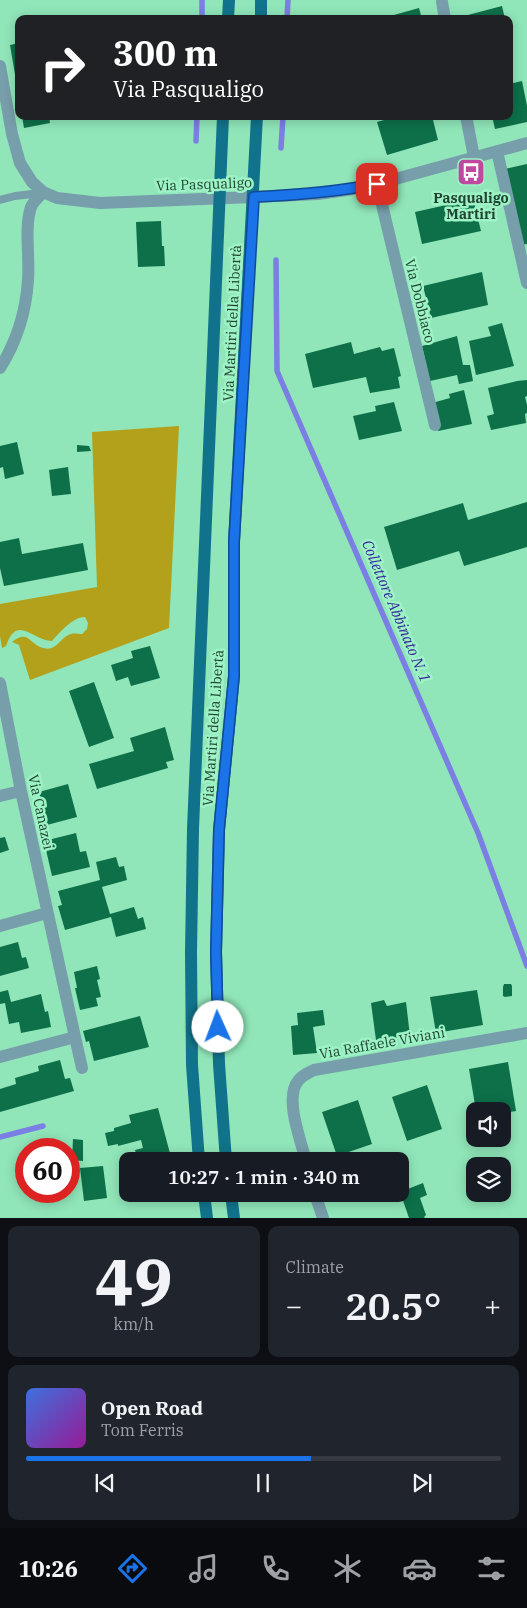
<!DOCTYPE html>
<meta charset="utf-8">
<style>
:root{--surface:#171b24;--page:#20242c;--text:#f1f3f6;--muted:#9ea1a6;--line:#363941;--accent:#1a73e8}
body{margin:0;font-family:"IBM Plex Serif",serif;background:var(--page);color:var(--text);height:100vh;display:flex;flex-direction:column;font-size:19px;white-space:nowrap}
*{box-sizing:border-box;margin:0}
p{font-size:16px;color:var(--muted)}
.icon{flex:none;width:28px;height:28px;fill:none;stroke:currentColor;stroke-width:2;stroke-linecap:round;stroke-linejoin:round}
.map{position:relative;height:1218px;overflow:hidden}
.drawer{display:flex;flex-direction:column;gap:8px;padding:8px;background:#0d0f14;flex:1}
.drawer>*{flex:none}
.banner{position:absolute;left:15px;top:15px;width:498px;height:105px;border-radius:10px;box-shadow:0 2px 12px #0003;background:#202124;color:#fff;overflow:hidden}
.controls{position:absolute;left:466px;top:1102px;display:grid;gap:10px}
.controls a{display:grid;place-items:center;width:45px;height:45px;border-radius:10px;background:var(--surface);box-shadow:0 2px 12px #0003;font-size:25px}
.speed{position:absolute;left:15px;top:1138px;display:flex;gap:10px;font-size:25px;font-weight:700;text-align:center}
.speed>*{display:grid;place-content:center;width:65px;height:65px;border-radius:50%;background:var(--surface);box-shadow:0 2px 12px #0003;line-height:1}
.speed .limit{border:8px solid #d22;background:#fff;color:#111}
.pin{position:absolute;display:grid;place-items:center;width:42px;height:42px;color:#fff;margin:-21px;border-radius:10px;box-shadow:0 2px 8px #0006}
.me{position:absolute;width:55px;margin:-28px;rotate:358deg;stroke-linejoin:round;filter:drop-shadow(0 0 4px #0008)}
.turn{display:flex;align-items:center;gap:18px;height:105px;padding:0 15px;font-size:22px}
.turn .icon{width:65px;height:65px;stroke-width:2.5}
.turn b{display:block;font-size:35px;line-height:42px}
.big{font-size:38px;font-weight:600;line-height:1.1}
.drawer .tile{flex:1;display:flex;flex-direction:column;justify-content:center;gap:8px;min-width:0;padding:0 18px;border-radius:10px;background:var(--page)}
.drawer .dial{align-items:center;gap:0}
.dial b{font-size:65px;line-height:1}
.song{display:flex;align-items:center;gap:15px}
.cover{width:60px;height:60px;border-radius:8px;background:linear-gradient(135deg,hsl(220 70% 55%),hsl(300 70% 35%))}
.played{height:5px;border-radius:2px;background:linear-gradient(90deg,var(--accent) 60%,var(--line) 60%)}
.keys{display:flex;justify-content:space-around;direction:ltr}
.heat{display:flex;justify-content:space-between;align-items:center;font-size:28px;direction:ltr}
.drawer .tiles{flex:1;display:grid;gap:8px;grid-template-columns:1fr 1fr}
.tile:last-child{grid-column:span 2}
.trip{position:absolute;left:119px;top:1152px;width:290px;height:50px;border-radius:10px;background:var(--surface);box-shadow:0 2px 12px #0003;font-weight:600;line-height:50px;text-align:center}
.menu{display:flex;height:80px;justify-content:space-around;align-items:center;background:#090b0e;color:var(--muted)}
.menu .icon{width:35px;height:35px}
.menu .selected{color:var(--accent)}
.menu b{font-size:22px;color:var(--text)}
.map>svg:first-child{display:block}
</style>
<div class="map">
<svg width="527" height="1218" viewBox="0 0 527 1218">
<rect width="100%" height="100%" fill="#90e6b9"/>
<path fill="#b3a01b" d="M179 426 169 628 30 680 19 645 12 642C28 629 29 644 43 648 57 652 60 637 71 634 74 633 79 634 82 634L87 629 88 623 85 617C74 616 59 633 52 641 33 641 17 613 6 646L2 648 0 636V604L97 587 92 432Z"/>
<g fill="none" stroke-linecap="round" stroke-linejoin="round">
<path stroke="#7b7ee3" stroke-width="5.5" d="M202 19V0
M287 19 288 0
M196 141 197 116
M281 148 283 116
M276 260 277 371 478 833 527 966
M0 1137 43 1126"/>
</g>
<path fill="#0d7049" d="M502 6 505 19H465L464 16Z
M419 8 422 19H383V18Z
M19 43V92H18L10 45Z
M522 81 527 106V122L495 129 492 116H509V84Z
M22 116H49L50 123 24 128Z
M398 116H432L438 140 387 155 377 122Z
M527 164V244L522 245 505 169Z
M473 199 481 231 422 244 415 212Z
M161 221 162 246H164L165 266 138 267 136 222Z
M482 272 488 305 431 318 423 286Z
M502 323 514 366 476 375 469 341 491 336 488 327Z
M457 336 463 365H470L473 381 459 384 457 375 430 381 422 346Z
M351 342 354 354 380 347 382 351 394 348 401 376 398 377 400 388 370 393 366 377 313 388 305 354Z
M527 380V396L525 397 527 405V413L525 414 526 423 491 430 487 416 494 414 488 388 517 381Z
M464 390 472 424 438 431 432 403 450 398 449 394Z
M394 402 402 431 359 440 353 416 376 411 375 406Z
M17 442 24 474 5 479 3 467 0 468V446Z
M77 445 89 446 91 451 77 452Z
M68 467 71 494 52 496 49 470Z
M527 502V547L464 566 459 551 397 570 384 527 463 503 468 520Z
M19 538 22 554 83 543 88 570 4 586 0 568V542Z
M150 646 160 678 131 686 128 677 116 681 111 665 133 658 131 651Z
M94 682 114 738 89 747 69 691Z
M165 727 174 760 166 762 168 768 97 789 89 764 134 751 130 738Z
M68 784 77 817 47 825 39 792Z
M76 833 80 852 86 851 90 867 52 876 44 841Z
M5 837 9 850 0 853V838Z
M116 857 119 867 124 866 127 880 102 887 110 914 134 907 138 919 143 917 146 929 116 937 111 917 65 930 58 906 62 905 58 891 100 880 96 862Z
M18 942 22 958 26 957 29 968 0 976V947Z
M97 966 100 979 97 980 101 997 96 998 98 1006 80 1010 75 988H77L74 972Z
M504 984H511L512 986V996L505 997 503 996V987Z
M8 990 11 1002 41 994 45 1012 48 1011 51 1027 21 1033 19 1022 9 1024 5 1003 0 1004V992Z
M477 990 483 1025 436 1033 430 997Z
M384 1000 387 1006 406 1002 410 1036 376 1040 371 1003Z
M323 1010 325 1025 313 1027 317 1053 293 1055 291 1026 298 1025 297 1013Z
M140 1016 149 1047 94 1061 89 1041 86 1042 83 1031Z
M60 1060 65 1079 70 1078 74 1091 0 1112V1089L16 1084 15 1078 39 1071 38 1066Z
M508 1062 516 1111 502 1113V1111H476L469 1069Z
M427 1085 442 1129 407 1141 392 1097Z
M358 1100 372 1144 337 1156 322 1112Z
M158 1108 172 1161H138L135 1150 143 1148 141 1140 118 1146V1144L108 1146 105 1133 114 1131V1128L131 1123 129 1115Z
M73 1139 83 1140V1161L72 1160Z
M103 1166 107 1198 84 1201 80 1168Z
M423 1183 427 1195 420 1198 426 1215 424 1217 425 1218H409L400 1192Z"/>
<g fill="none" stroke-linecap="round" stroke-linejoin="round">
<path stroke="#779eab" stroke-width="8" d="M0 200 15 196 41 193"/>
<path stroke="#779eab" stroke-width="12" d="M442 2 445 19
M466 116 474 157
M497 151 527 283
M377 184 435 425
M254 197 318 194 347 190 377 184 527 143
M0 368C17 341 26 311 28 280 30 258 24 228 31 207 33 202 39 197 43 192
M0 683 21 791 75 1037 0 1057
M0 796 21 791
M0 926 47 913
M75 1037 82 1068
M306 1161C301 1141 284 1098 298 1081 302 1075 308 1073 314 1070L527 1033
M315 1194 323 1218"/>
<path stroke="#779eab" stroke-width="12" d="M0 66 12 134 20 163 32 182 43 192 57 198 100 203 254 197"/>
<path stroke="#11738b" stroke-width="12" d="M228 19 229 0
M261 19V0
M199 1161 192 1065 191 953 193 829 223 116
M226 1161 219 1064 216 952 219 830 234 676V542L257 116
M204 1194 207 1218
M231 1194 234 1218"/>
</g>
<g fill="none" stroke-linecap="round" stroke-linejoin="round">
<defs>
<path id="route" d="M218 1027 216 952 219 830 234 676V542L254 197C296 195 336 192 377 184"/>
</defs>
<use href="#route" stroke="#114b97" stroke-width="12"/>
<use href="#route" stroke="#1a73e8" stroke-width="9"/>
</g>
<defs>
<symbol id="bus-square" viewBox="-11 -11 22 22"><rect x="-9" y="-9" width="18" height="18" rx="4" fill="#bf499f" stroke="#9df3c5"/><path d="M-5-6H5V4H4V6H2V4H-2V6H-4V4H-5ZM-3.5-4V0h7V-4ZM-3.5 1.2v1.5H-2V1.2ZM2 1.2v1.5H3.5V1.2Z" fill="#fff"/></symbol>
</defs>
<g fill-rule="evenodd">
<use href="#bus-square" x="455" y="156" width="32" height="32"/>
</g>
<g text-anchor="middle" stroke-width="5" stroke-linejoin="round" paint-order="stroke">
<g font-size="14" fill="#204432" stroke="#9df3c5">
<text transform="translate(204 184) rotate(-2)" y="5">Via Pasqualigo</text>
<text transform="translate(420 301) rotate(76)" y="5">Via Dobbiaco</text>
<text transform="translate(232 323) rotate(-87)" y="5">Via Martiri della Libertà</text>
<text transform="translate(213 728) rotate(-86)" y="5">Via Martiri della Libertà</text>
<text transform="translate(41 812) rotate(78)" y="5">Via Canazei</text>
<text transform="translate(382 1043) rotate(-10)" y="5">Via Raffaele Viviani</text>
</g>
<g font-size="14" font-weight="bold" fill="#204432" stroke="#9df3c5">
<text x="471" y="203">Pasqualigo<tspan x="471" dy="16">Martiri</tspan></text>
</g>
<g font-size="15" font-style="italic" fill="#35249a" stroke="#9df3c5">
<text transform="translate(396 611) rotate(67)" y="5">Collettore Abbinato N. 1</text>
</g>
</g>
</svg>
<div class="controls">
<a><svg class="icon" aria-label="sound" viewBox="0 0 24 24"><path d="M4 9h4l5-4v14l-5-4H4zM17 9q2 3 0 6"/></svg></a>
<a><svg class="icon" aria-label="layers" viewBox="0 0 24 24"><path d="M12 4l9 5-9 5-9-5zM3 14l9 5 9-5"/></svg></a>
</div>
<div class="speed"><div class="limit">60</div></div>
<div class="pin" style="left:377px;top:184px;background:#d93025"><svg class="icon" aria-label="arrive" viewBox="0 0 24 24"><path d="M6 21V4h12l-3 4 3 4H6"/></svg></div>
<svg class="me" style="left:218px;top:1027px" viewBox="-20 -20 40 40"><circle r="19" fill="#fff"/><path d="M0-13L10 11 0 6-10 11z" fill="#1a73e8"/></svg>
<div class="trip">10:27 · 1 min · 340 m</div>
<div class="banner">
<div class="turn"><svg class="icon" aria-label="right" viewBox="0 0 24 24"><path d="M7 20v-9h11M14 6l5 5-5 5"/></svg><div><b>300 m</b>Via Pasqualigo</div></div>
</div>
</div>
<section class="drawer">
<div class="tiles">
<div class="tile dial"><b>49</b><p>km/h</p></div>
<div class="tile"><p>Climate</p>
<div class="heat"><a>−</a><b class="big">20.5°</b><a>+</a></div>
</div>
<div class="tile">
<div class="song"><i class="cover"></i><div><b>Open Road</b><p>Tom Ferris</p></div></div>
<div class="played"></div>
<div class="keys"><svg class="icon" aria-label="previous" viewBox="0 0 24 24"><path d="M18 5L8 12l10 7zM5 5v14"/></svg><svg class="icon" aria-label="pause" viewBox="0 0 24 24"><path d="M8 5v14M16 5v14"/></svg><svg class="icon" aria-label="next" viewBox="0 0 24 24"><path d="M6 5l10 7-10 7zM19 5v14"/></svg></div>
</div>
</div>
</section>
<nav class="menu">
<b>10:26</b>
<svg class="icon selected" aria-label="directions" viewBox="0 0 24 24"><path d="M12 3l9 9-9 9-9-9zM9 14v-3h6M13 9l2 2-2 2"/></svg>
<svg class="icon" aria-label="music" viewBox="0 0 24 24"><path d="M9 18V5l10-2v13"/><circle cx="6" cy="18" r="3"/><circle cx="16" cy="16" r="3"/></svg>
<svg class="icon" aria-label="phone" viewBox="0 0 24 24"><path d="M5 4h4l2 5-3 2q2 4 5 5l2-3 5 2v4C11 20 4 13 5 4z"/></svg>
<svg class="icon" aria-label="climate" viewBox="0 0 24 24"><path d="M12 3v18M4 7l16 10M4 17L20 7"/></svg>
<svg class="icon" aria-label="car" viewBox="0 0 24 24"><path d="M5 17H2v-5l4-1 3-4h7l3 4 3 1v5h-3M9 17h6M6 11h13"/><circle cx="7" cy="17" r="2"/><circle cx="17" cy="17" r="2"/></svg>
<svg class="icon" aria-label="filters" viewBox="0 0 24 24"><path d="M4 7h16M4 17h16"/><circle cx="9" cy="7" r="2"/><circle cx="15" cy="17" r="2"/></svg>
</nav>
